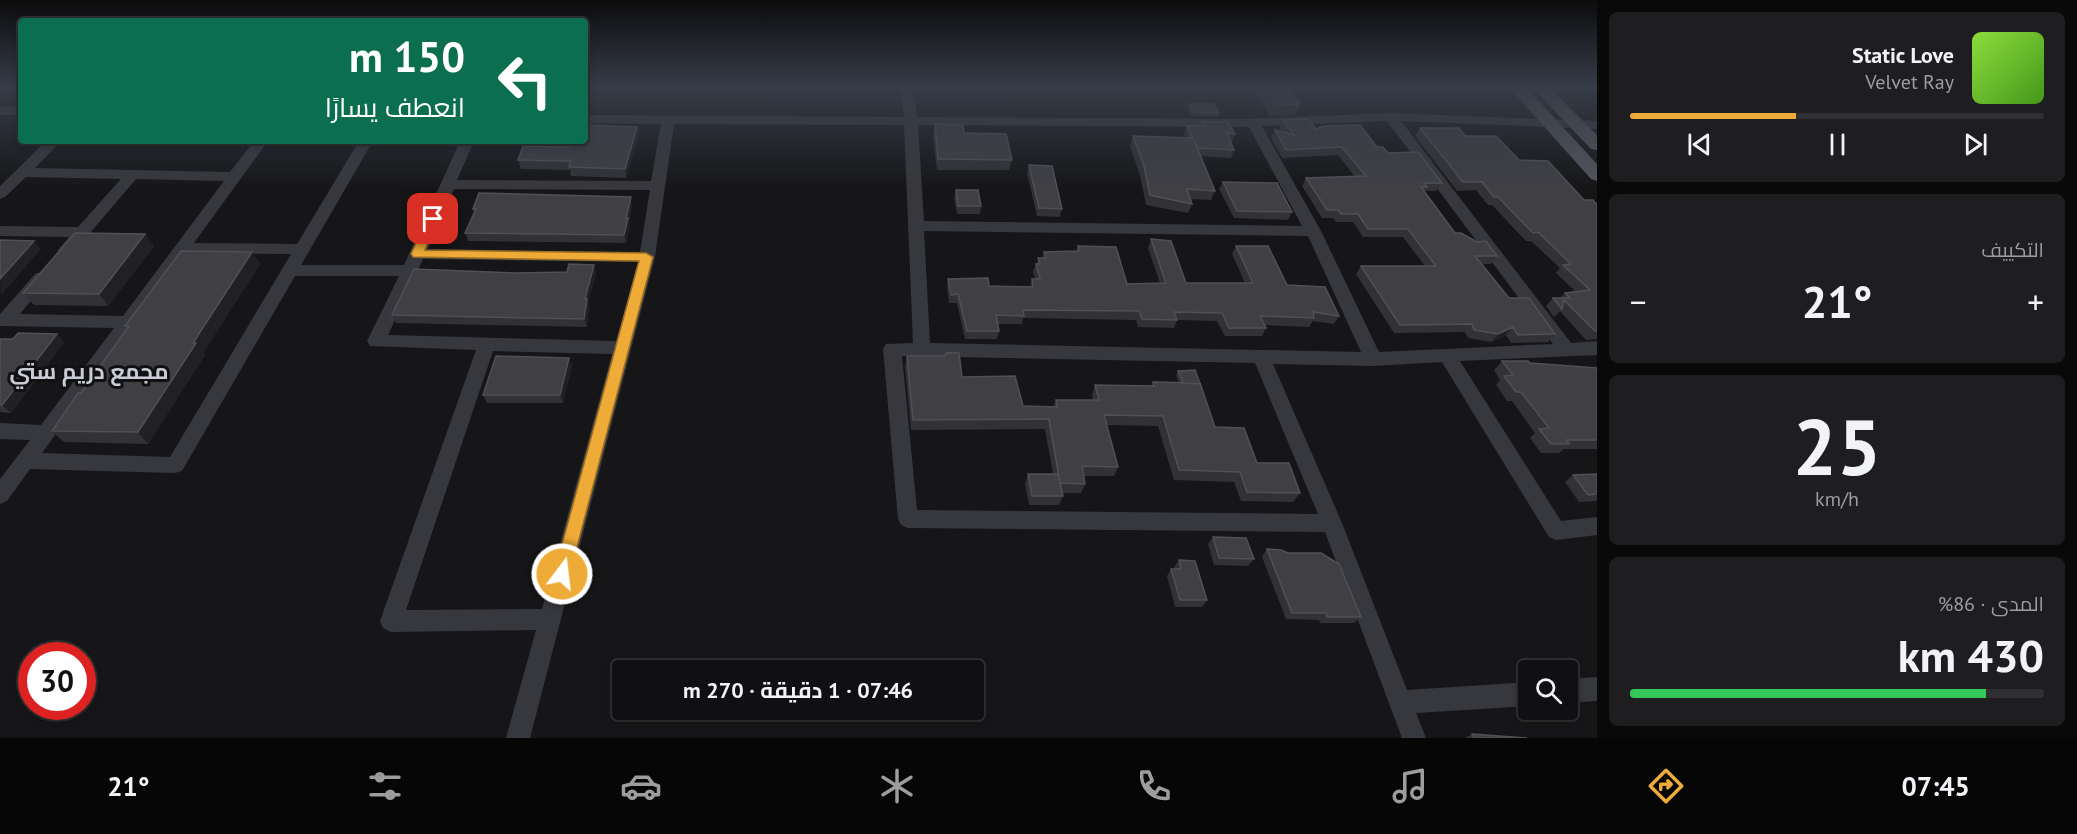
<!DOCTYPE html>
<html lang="ar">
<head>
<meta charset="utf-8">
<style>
	:root { --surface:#101012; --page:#1e1e20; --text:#f1f3f6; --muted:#9c9d9f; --line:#303032; --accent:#efab37 }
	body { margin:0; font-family:"PT Sans",Cairo,sans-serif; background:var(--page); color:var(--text); direction:rtl; height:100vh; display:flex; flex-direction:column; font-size:22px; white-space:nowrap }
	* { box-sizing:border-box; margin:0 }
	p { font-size:20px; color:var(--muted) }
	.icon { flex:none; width:33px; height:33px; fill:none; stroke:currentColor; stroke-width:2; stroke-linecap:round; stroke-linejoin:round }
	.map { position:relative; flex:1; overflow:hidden; direction:ltr }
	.drawer { display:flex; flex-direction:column; gap:12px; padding:12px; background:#09090a; width:480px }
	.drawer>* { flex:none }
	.banner { position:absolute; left:18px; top:18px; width:570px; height:126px; border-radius:6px; box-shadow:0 3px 9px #0003,0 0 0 2px var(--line); direction:rtl; background:#0b6e4f; color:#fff; overflow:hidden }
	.controls { position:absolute; left:1518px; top:660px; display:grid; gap:12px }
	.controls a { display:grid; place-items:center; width:60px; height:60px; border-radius:6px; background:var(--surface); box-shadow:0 3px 9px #0003,0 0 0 2px var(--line); font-size:30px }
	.speed { position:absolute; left:18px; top:642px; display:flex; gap:12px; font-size:30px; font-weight:700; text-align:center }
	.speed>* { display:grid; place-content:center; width:78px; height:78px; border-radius:50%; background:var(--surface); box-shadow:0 3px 9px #0003,0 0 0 2px var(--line); line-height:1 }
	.speed .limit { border:9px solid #d22; background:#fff; color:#111 }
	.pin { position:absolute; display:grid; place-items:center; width:51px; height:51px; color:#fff; margin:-26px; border-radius:12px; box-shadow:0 3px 9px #0006 }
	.me { position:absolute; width:66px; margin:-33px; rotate:15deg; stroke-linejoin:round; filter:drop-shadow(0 0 4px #0008) }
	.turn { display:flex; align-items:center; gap:21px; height:126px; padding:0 24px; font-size:27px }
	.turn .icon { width:78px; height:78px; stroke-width:2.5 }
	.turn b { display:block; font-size:42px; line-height:51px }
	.big { font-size:45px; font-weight:700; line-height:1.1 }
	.drawer .card { flex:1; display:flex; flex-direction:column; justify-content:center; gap:9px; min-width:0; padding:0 21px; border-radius:9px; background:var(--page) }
	.drawer .dial { align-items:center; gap:0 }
	.dial b { font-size:78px; line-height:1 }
	.song { display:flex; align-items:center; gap:18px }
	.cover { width:72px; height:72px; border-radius:9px; background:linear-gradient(135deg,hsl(90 70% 55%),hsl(100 70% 35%)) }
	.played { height:6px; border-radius:3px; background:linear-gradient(90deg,var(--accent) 40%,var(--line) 40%) }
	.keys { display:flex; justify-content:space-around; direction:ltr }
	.heat { display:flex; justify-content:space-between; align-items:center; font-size:33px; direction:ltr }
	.charge { height:9px; border-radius:4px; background:linear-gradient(90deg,#34c759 86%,var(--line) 0) }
	.trip { position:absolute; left:612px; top:660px; width:372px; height:60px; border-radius:6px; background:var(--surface); box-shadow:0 3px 9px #0003,0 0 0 2px var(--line); font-weight:700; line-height:60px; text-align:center; direction:rtl }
	.dock { display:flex; height:96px; justify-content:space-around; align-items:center; background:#060607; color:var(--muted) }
	.dock .icon { width:42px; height:42px }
	.dock .selected { color:var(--accent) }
	.dock b { font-size:27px; color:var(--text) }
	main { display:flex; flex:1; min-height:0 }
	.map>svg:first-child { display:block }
</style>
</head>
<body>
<main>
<section class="drawer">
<div class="card">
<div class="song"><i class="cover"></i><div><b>Static Love</b><p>Velvet Ray</p></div></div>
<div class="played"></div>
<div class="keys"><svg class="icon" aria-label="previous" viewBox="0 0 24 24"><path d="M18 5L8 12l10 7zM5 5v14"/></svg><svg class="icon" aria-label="pause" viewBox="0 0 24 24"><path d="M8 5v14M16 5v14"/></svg><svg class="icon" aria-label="next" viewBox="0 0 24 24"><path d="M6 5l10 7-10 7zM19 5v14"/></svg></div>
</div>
<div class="card"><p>التكييف</p>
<div class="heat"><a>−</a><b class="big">21°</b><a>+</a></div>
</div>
<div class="card dial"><b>25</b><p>km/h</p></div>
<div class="card"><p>المدى · 86%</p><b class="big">430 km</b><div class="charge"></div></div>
</section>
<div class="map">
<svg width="1597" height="738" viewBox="0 0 1597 738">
	<rect width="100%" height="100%" fill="#161618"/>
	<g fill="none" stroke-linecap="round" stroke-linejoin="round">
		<g fill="#37383d" fill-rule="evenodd">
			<path d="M899,86h14l4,31 327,2 147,-6 206,8v8l-196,-8 170,222 26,-2v14l-137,6 101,160 36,-4v18l-41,5 -7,-3 -107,-175 -69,4 -100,-2 69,159 65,167 121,-8v24l-112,7 10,25h-24l-77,-206 -417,-4 -7,-3 -3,-6 -15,-170 3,-5 27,-1 -9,-218 -230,-1 -19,133 -125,481h-24l30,-108 -145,2 -8,-4 -3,-7 96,-271 -106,-4 -3,-5 32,-65h-104l-113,195 -7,2 -145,-4 -23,32 -7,3v-25l30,-39 -30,-1v-16l41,2 73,-97 -114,-2v-12l36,-41h12l2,4 -30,37 103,2 101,-135 -88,-2 -64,75h-12l-2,-4 11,-13 -69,-1v-10l78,1 43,-48 -95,-2 -21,20 -5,2v-13l46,-45h15l-26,27 195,4 24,-31h14l-74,102 103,1 62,-103h14l-72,124h103l56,-124h14l-17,39 194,1 10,-57 -76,-1v-8l319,2zM1387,121l166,223 -174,8 -58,-121 -59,-105zM918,125l331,2 53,99 -378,-5zM454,189l196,1 -10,62 -212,-3zM924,231l384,5 53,116 -431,-9zM187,253l104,1 -121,203 -128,-4zM423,259l215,3 -22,79 -228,-6zM493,351l119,3 -70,255 -136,1zM902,356l353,7 63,151 -401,-4z"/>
			<rect x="0" y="107" width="21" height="8"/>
			<path d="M1597,677v24l-29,2v-24z"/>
		</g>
		<g fill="#53555c" fill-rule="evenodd">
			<path d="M1508,86h17l72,78v17l-6,-2z"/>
			<path d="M1531,86h17l49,49v15l-6,-1z"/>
		</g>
	</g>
	<g fill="#323236">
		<path d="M1207,86h79l14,18 -5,11 -25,1 -18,-25 -43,-1z"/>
		<path d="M1357,86h51l-4,6 -44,-2z"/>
		<path d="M1189,104l30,9 -2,4 -25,-1 -5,-8z"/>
		<path d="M1283,120l94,27 65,36 -6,8h-11l-1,1 31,41 42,23 -6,8h-9l27,34 46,36 -7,8 -37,1 -5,-8 -15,7 -23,-4 -3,-6 -71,1 -38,-59 5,-8h64l-22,-29h-40l-10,-15h-17l-3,-4h-11l-20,-32 4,-8 49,-1 -17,-22 -56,3 -11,-20 4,-8 7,2 -3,-4z"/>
		<path d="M1201,122l34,12 -3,7h-2l4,9 -3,8 -31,-2 15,35 -4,9 -20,-1 1,5 -4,9 -42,-8 -6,-30 -10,-29 3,-10 53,2 -2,-5 3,-7h13z"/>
		<path d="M935,124l29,9 48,27 -3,10h-72l-4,-35z"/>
		<path d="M637,127l2,9 -13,42 -55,-2 -1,-6 -49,-1 -3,-9 51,-13z"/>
		<path d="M1420,128l45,8 54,24 65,40 13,5v134l-11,1 -26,-29 -6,6 -8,-11 7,-8h7l5,-5 10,-2 -19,-18 4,-5 -29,-27h-5l-34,-36h-4l-12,-15 -19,1 -42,-55z"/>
		<path d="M1029,165l33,44 -2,8 -23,-1 -10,-43z"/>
		<path d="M1223,182l69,30 -4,8 -54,-2 -15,-29z"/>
		<path d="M956,190l25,16 -1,8h-23l-3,-16z"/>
		<path d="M632,206l-3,15 1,5 -4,17 -158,-2 -3,-8 9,-21 -1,-3z"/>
		<path d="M145,234l9,12 -46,60 -74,-1 -11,-12z"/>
		<path d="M1151,239l35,44h59l-13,-29 4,-8 51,39 52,31 -5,8 -21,-3 -4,6 -44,-2 1,3 -4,8h-37l-8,-15 -40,-1 -3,8 -36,-1 -2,-7 -113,-2 -1,6h-24l1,7 -2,8h-32l-8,-36h-8l-2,-16 1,-8 41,7 41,1 2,-8h3l-2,-7 3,-8h1l1,-6h4l2,-6 32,-1 2,-5 49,38 33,-1 -12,-35z"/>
		<path d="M252,252l8,12 -57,89 2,2 -57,89 -84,-2 -12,-11 29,-38 46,-65 -2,-2z"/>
		<path d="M594,265l2,8 -8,29 1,5 -2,20 -191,-4 -4,-8 124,-42 51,-1z"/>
		<path d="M0,339l64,3 -53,71 -11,-1z"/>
		<path d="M907,356l55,21 61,29 30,1 3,-7h37l-1,-5 3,-10 57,1 1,-4 26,1 -3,-8 2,-4 22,13 15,43 42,36 43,30 -7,9 -52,-1 -7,-19 -60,-2 -16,-54 -52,-1 12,42 -4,9h-30l1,8 -4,9h-19l1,3 -4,9h-30l-4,-21 3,-10h25l-8,-45 -134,1 -6,-64z"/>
		<path d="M569,358l3,8 -9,37h-76l-4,-8z"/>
		<path d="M1502,361l95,7v83l-1,-2h-32l-5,4h-18l-11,-15 5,-5 -23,-32h-5l-11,-16 4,-5 -6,-10z"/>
		<path d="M1597,474v27l-18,1 -14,-20 8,-7z"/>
		<path d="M1213,537l41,22 -6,7 -34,-1 -6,-21z"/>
		<path d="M1267,549l94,68 -7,6h-34l-1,-3 -33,-1 -24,-62z"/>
		<path d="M1179,560l28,40 -5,7h-27l-8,-31 4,-7h4l-1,-2z"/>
		<path d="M1472,734l55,4h-62z"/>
	</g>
	<g fill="#212124">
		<path d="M637,127l2,9 -13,42 -1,-9z"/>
		<path d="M631,197l1,9 -3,15 1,5 -4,17 -2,-8 2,-17z"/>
		<path d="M145,234l9,12 -46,60 -9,-12z"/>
		<path d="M34,241l7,8 -40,46 -1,-16z"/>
		<path d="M252,252l8,12 -57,89 2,2 -57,89 -10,-12 55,-89z"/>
		<path d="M594,265l2,8 -8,29 1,5 -2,20 -3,-8 1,-20z"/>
		<path d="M1513,327l-7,8 -15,7 7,-8z"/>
		<path d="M57,334l7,8 -53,71 -9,-8z"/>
		<path d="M569,358l3,8 -9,37 -3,-8z"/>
	</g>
	<g fill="#3f3f44" stroke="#4f5156" stroke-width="1.5">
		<path d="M1261,86h25l14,18 -24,1z"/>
		<path d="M1189,104h25l5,9 -26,-1z"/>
		<path d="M1308,119l8,10 7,-3 37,-1 17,22h6l5,6 30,-1 24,31h-18l3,4h-6l34,46h6l16,9 9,-1 11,15h-22l34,42h20l26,36 -37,1 -5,-8 -15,7 -24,-4 -2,-6 -72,1 -39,-59h75l-28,-37h-40l-10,-15h-17l-3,-4h-11l-21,-32 60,-2 -24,-29 -56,3 -11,-20 19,5 -11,-15z"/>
		<path d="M1201,122h27l7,12 -8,-1 7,17 -37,-2 -10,-22h17z"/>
		<path d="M935,124l28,1 1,8 42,1 6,26 -74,-1z"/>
		<path d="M585,125l52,2 -12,42 -56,-2 2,-6 -53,-1 5,-14 46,1 8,-4 1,-2h7z"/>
		<path d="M1420,128h39l6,8h31l23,24 29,1 36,39h9l4,5v126h-2l-31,-31 -2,9 -9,-11h17l-5,-5 25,-3 -27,-25 8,-1 -33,-32 -5,1 -35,-36h-4l-12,-15h-19z"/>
		<path d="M1133,136l60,2 22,53 -28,-2 5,15 -42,-9 -6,-29z"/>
		<path d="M1029,165l23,1 10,43 -23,-1z"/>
		<path d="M1223,182l54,1 15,29 -55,-1z"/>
		<path d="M956,190h22l3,16h-23z"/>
		<path d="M479,193l152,4 -5,21h2l-4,17 -159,-2 11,-24h-3z"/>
		<path d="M75,233l70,1 -46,60 -76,-1z"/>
		<path d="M1151,239l20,2 15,42h67l-17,-37h32l19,39 38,2 14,29 -26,-4 1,6 -54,-2 6,12h-37l-7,-15 -48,-1 3,8 -35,-1 -3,-8 -116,-1 1,6 -28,-1 3,16h-32l-9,-37 -7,1 -3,-16 40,-1 1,8 44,1 -1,-8h8l-4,-15h4l-2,-6h8l-2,-6 35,-1 -1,-5 38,1 11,37 39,-1z"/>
		<path d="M0,240l34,1 -34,38z"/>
		<path d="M181,251l71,1 -59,91h3l-58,89 -86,-1 26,-38h3l48,-67h-4z"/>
		<path d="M569,264l25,1 -9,34h2l-3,20 -192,-4 22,-46 102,4 51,-1z"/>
		<path d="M18,333l39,1 -55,71h-2v-66h13z"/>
		<path d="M946,353h13l3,24 53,-1 8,30 34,1 -1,-7h43l-4,-15 59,1 -1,-4 47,1 15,44 29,1 13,35h32l11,30 -53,-1 -7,-20 -61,-2 -16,-54 -59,-1 14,52 -36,-1 3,18 -25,-1 3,13h-31l-4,-22h30l2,9 -11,-64 -136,1 -6,-64h38z"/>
		<path d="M496,356l73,2 -9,37h-77z"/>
		<path d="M1502,361h26l2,2 67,5v72h-30l2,4h-18l-12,-15 10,-1 -28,-36h-5l-12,-16 9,-1z"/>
		<path d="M1195,370l5,14 -17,-1 -5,-12z"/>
		<path d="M1597,474v20l-9,1 -15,-20z"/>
		<path d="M1213,537l33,1 8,21 -35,-1z"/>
		<path d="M1267,549l14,1 7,3h33l18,11 22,53h-34l-1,-4h-34z"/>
		<path d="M1179,560l16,1 12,39h-27l-9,-31h10z"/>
		<path d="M1472,734l55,4h-53z"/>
	</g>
	<linearGradient id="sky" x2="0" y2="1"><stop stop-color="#0c0c0d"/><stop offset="0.46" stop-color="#363c48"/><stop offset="1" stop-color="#363c48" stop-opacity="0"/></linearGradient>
	<rect width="1597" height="189" fill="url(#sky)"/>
	<path fill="#efab37" stroke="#9b6f24" stroke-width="1.5" d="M433,215l5,4 -13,31 221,3 7,4 -83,317 -2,6 -6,2 -6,-2 -2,-6 85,-313 -226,-4 -2,-3 16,-35z"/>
	<g text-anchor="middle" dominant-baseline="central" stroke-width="6" stroke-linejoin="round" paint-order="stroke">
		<g font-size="22" font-weight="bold" fill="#c9ccd4" stroke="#111113">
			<text x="89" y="371">مجمع دريم ستي</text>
		</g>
	</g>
</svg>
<div class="controls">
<a><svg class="icon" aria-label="search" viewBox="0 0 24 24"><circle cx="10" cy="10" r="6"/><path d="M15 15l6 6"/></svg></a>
</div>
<div class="speed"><div class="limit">30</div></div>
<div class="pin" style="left:433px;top:219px;background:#d93025"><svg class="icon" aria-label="arrive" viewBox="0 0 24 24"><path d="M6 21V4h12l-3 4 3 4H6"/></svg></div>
<svg class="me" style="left:562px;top:574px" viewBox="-20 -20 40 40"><circle r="17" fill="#efab37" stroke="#fff" stroke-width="3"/><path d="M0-11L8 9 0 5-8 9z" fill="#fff"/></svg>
<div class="trip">07:46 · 1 دقيقة · 270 m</div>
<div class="banner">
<div class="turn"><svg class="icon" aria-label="left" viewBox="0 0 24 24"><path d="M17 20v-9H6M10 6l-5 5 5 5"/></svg><div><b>150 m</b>انعطف يسارًا</div></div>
</div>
</div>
</main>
<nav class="dock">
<b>07:45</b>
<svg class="icon selected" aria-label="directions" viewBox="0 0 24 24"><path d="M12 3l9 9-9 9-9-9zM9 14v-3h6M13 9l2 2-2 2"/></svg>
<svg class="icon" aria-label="music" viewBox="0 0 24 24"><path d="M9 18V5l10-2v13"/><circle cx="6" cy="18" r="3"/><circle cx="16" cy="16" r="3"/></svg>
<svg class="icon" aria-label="phone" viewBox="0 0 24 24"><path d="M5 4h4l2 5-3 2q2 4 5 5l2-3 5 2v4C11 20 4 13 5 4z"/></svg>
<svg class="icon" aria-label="climate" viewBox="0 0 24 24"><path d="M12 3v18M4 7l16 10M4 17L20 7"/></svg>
<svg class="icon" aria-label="car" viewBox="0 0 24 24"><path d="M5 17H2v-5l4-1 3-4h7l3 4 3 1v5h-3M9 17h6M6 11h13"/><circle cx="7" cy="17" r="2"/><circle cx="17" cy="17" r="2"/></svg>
<svg class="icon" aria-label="filters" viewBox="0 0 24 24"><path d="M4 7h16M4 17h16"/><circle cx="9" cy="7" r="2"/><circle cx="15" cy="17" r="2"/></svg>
<b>21°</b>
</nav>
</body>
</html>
